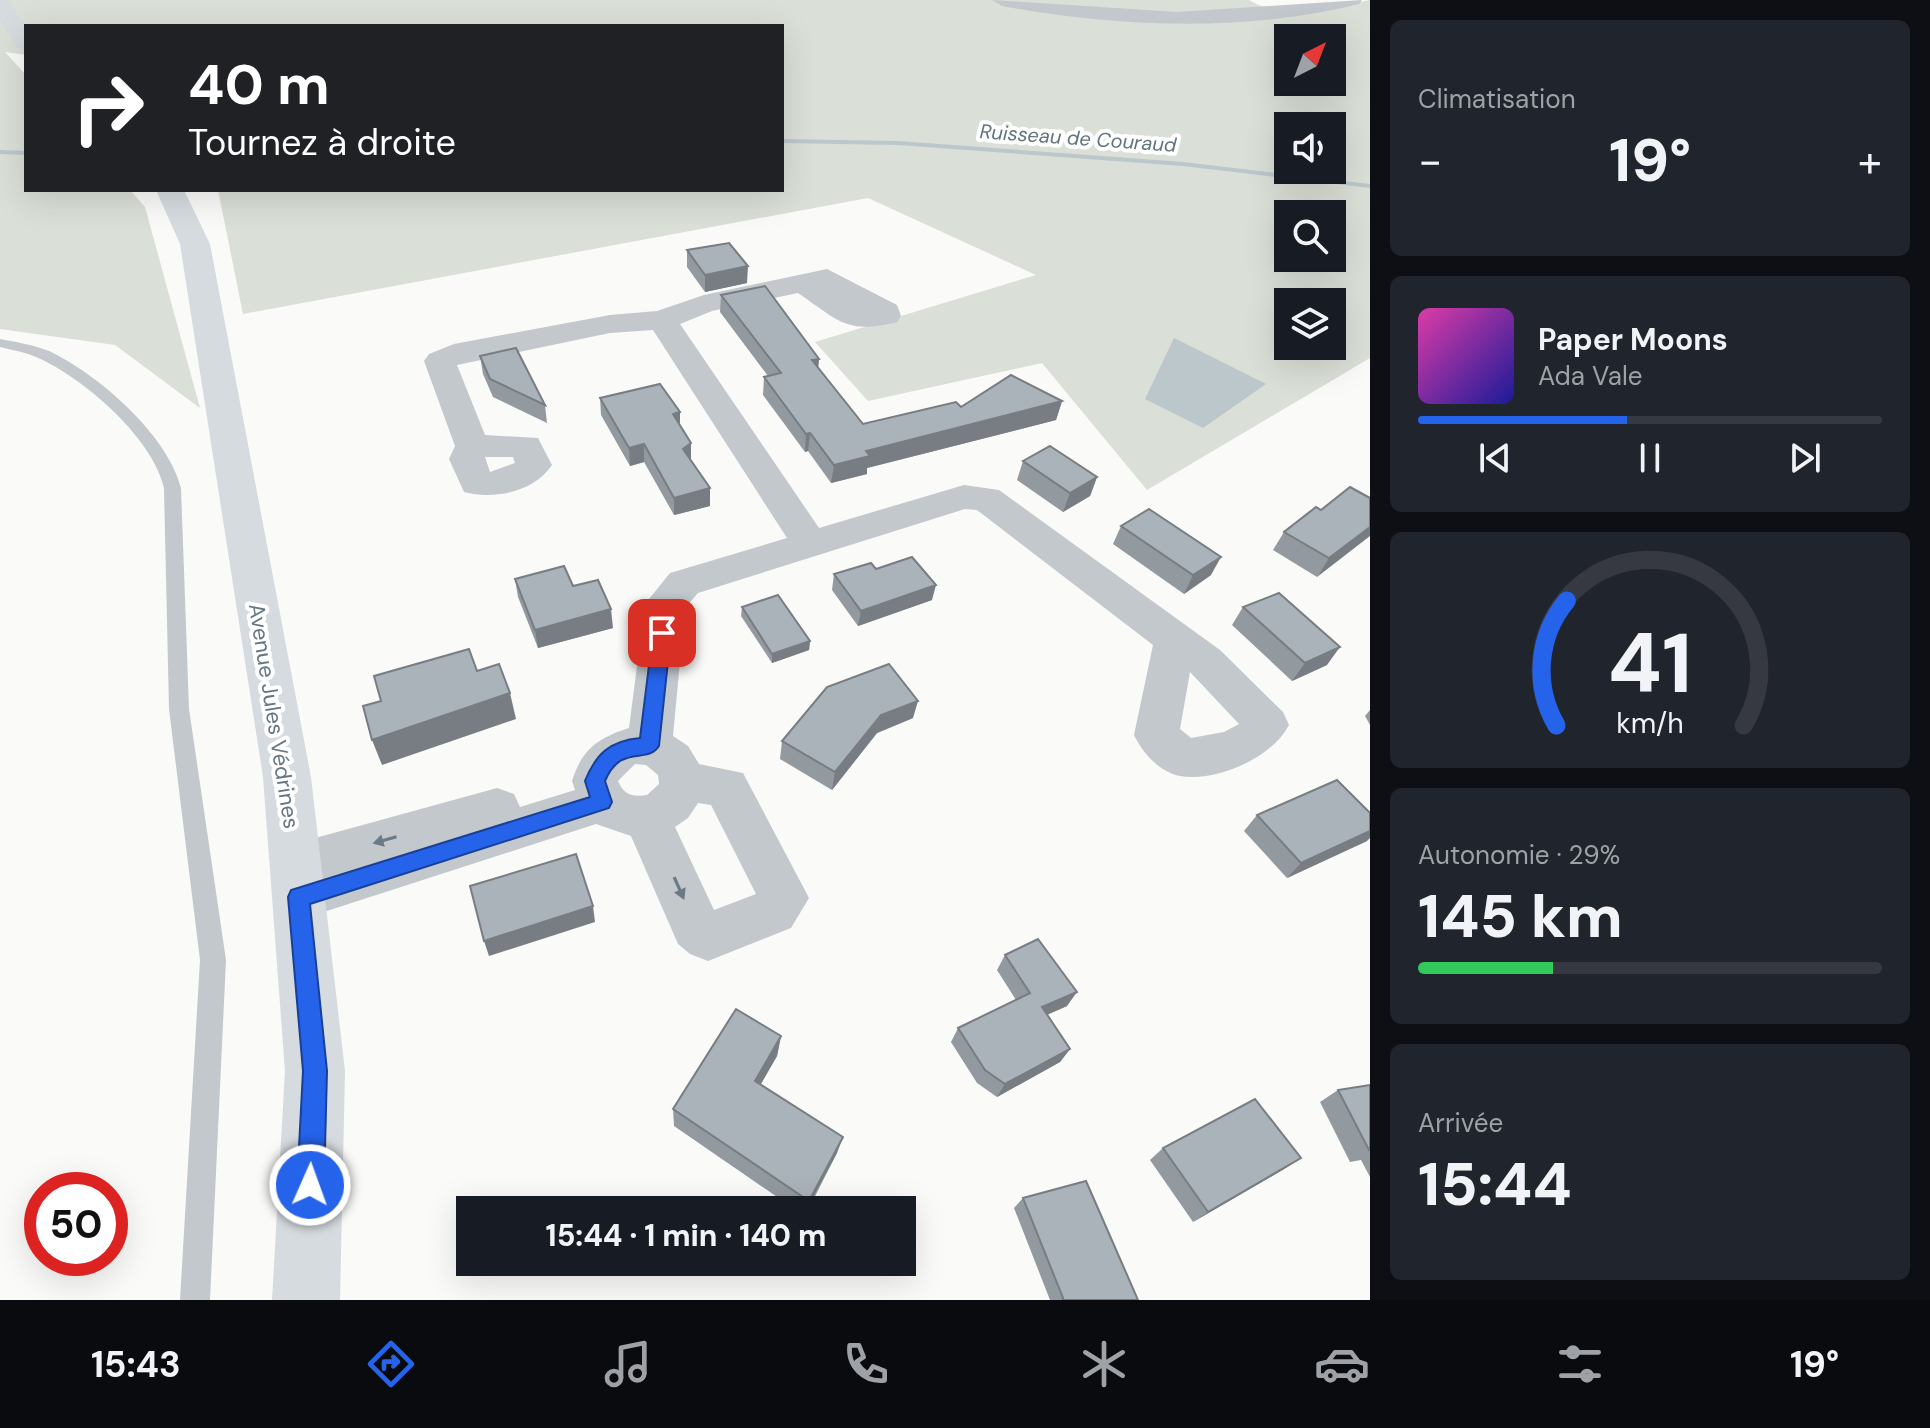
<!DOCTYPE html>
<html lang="fr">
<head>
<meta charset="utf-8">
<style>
	:root { --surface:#171b24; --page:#20242c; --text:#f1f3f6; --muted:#9ea1a6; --line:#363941; --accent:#2563eb }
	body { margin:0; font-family:"DM Sans",sans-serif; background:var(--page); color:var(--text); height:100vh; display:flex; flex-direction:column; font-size:30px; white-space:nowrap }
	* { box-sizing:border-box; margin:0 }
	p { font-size:26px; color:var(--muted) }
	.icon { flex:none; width:44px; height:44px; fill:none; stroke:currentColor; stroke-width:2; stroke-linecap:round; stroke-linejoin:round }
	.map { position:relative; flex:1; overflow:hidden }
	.details { display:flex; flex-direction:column; gap:20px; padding:20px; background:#0d0f14; width:560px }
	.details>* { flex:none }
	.hud { position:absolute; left:24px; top:24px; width:760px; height:168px; border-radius:0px; box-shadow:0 8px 32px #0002; background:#202124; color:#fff; overflow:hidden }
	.needle { width:52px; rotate:42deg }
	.controls { position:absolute; left:1274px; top:24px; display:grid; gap:16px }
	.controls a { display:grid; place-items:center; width:72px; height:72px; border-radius:0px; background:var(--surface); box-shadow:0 8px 32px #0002; font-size:40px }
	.speed { position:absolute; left:24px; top:1172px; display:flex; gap:16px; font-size:40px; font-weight:700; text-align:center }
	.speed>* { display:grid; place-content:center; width:104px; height:104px; border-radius:50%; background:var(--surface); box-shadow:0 8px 32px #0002; line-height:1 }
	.speed .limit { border:12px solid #d22; background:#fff; color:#111 }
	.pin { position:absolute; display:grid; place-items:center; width:68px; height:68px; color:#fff; margin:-34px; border-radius:16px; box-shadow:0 4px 12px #0006 }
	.me { position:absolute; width:88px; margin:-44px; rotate:2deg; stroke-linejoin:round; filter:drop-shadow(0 0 6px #0008) }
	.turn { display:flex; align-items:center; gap:28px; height:168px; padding:0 32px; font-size:36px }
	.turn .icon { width:104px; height:104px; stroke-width:2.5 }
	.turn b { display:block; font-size:56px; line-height:68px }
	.big { font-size:60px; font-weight:800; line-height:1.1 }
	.details .tile { flex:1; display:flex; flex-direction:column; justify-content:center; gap:12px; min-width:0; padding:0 28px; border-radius:12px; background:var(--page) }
	.details .dial { align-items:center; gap:0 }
	.dial svg { height:208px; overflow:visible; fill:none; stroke:var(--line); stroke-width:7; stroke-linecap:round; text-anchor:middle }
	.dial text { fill:var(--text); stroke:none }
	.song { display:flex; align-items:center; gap:24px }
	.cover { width:96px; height:96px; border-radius:12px; background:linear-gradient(135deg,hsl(320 70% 55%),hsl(240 70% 35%)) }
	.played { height:8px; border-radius:4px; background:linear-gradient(90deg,var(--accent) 45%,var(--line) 45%) }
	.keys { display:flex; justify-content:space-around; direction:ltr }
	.heat { display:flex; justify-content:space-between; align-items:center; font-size:44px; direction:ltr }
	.charge { height:12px; border-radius:6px; background:linear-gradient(90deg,#34c759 29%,var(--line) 0) }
	.trip { position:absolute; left:456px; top:1196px; width:460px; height:80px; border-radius:0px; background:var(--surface); box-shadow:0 8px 32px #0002; font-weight:800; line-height:80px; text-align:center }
	.tabs { display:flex; height:128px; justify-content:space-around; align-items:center; background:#090b0e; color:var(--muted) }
	.tabs .icon { width:56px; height:56px }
	.tabs .active { color:var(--accent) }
	.tabs b { font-size:36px; color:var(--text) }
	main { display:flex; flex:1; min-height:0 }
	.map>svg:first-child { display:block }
</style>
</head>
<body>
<main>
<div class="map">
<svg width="1370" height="1300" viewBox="0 0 1370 1300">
	<rect width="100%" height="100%" fill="#fafaf8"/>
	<path fill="#dadfd7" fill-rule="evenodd" d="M0,0h1249l35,18 86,-18v358l-223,132 -105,-127 -174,38 -53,-59 221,-67 -168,-77 -625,116 -25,-124h564v-164h-756v29l-21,-3 21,23v115h104l15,17 55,201 -85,-63 -115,-16zM1288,38h44v44h-44zM1288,126h44v44h-44zM1288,214h44v44h-44zM1288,302h44v44h-44z"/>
	<path fill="#bbc7cb" d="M1174,338l92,46 -63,44 -58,-29z"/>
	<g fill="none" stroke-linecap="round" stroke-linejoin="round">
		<g fill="#bbc7cb" fill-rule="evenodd">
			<path d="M782,139l116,2 285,21 187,22v4l-187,-22 -285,-21 -116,-2z"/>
			<path d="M0,150l26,1v4l-26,-1z"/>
		</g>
		<path fill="#c3c8cc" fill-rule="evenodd" d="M0,339c16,3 34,6 49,12 49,23 119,84 132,137l8,221 37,251 -16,340h-30l20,-340 -31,-251 -5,-221c-11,-50 -81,-111 -128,-131 -11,-5 -24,-7 -36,-10z"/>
		<g fill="#c3c8cc" fill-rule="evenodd">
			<path d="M992,0l185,12 185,-12 -3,4c-116,29 -240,23 -357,2z"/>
			<path d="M827,269l70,36 4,11 -4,6c-51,13 -59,-2 -99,-29l-86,18 -32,13 139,204 145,-43 35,5 221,160 63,62 6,13c-17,33 -72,57 -109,51 -21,-4 -38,-24 -46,-41l19,-90 -176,-135 -12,-1 -267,84 -13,15 -12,128 15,10 11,18 44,9 66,125 -18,30 -83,33 -18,-7 -12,-10 -47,-108 -35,-12 -297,96 -18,-7 -7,-16 7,-16 -10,-17 8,-16 218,-60 17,6 6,13 55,-17 -3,-9c10,-32 26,-43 57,-53l16,-124 25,-31 117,-35 -134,-208 -43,3 -153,32 28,70 53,3 14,27c-18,27 -58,35 -88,27l-15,-33 6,-13 -31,-85 5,-7 25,-10 156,-29 47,-4 47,-16zM485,457h28l2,6 -25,9zM1190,672l49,52 -15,8 -33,6 -11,-9zM635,764l11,1 12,10 1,9 -12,11c-15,2 -23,0 -29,-14zM698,803l13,2 45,89 -42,16 -39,-83 13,-9z"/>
		</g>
		<g fill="#d6dbdf" fill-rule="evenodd">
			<path d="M0,0h8l18,27v24l-8,-2 -18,-29z"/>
			<path d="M156,190h28l26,54 101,533 34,294 -5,229h-68l13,-229 -22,-294 -83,-533z"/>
		</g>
	</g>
	<g fill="#929a9f">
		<path d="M687,250l60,33 -42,9 -18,-25z"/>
		<path d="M721,295l98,64 -1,9 45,56 98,-17 101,-6 -6,19 -189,48v6l-36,9 -23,-32 -3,1 -42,-57 1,-18 4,-1 -48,-64z"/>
		<path d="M480,356l65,49 2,18 -54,-26 -10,-23z"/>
		<path d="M600,398l80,14v13l11,36 19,27v18l-36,9 -30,-53 -14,4 -29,-51z"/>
		<path d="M1023,461l74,16 -7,19 -27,16 -46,-32z"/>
		<path d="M1370,498l-53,79 -44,-27 11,-18 37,-22z"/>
		<path d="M1121,526l90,49 -27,19 -71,-50z"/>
		<path d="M876,569l56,31 -74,26 -26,-36 2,-16z"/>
		<path d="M515,579l58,7 40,42 -75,20 -20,-51z"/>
		<path d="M742,607l68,34 -1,9 -37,13 -31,-47z"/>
		<path d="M1243,607l84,58 -35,16 -60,-56z"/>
		<path d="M1370,710v15l-5,-9z"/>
		<path d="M913,718l-36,15 -45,57 -52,-31 2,-18z"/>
		<path d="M1257,815l110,26 -80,37 -43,-47z"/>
		<path d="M1005,955l62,51 -20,9 23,34 -10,13 -63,35 -20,-14 -26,-41 7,-14 58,-28 -19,-30z"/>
		<path d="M781,1036l-4,20 -16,28 76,69 -29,57h-12l-122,-84 -1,-17z"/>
		<path d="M1370,1085v92l-9,-17 -11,2 -30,-60 18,-12z"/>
		<path d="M1163,1148l138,10 -17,11 -91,53 -43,-62z"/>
		<path d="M1023,1198l115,102h-88l-36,-92z"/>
	</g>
	<g fill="#777d82">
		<path d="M748,266l-1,17 -42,9v-17z"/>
		<path d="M819,359l-2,18 -5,-17z"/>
		<path d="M1062,401l-6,19 -189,48v6l-36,9 3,-18 32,-14z"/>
		<path d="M680,412v18l-7,-16z"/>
		<path d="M810,433l-2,18 -3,1 1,-18z"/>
		<path d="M691,443v18l-8,-12z"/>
		<path d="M644,444v18l-14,4 -1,-18z"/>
		<path d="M1097,477l-7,19 -27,16 7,-19z"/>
		<path d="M710,488v18l-36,9v-17z"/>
		<path d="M1370,527v9l-53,41 12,-19z"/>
		<path d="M1221,557l-10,18 -27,19 9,-19z"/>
		<path d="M936,585l-4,15 -74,26 3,-15z"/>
		<path d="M611,609l2,19 -75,20 -3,-18z"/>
		<path d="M810,641l-1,9 -37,13v-9z"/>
		<path d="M1340,647l-13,18 -35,16 13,-18z"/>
		<path d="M510,693l6,26 -134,46 -10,-25z"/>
		<path d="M918,701l-5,17 -36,15 -45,57 3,-18 46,-57z"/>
		<path d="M1370,831v7l-3,3 -80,37 14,-15z"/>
		<path d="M593,906l2,16 -106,34 -5,-15z"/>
		<path d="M1077,992l-10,14 -35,15 10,-14z"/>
		<path d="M781,1036l-4,20 -25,43 3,-18z"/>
		<path d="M1070,1049l-10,13 -63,35 8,-13z"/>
		<path d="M843,1137l-6,16 -31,57 3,-9z"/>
		<path d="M1301,1158l-17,11 -91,53 15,-10z"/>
	</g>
	<g fill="#aab3b9" stroke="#777d82" stroke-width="2">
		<path d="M729,243l19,23 -43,9 -18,-25z"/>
		<path d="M765,286l54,73 -7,1 51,64 93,-22 5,5 50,-32 51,26 -196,50 4,5 -36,9 -24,-32 -4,1 -42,-57 17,-4 -60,-78z"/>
		<path d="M516,348l29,57 -55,-26 -10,-23z"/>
		<path d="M660,384l20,28 -7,2 18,29 -8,6 27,39 -36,10 -30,-54 -15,4 -29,-50z"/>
		<path d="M1050,446l47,31 -27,16 -47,-32z"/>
		<path d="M1350,487l20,11v29l-41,31 -45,-26 32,-25 5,3z"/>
		<path d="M1149,509l72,48 -28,18 -72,-49z"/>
		<path d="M912,557l24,28 -75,26 -27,-37 37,-11 5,6z"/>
		<path d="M564,566l9,20 25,-6 13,29 -76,21 -20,-51z"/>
		<path d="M1279,593l61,54 -35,16 -62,-56z"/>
		<path d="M778,595l32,46 -38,13 -30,-47z"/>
		<path d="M469,649l8,22 22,-7 11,29 -138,47 -9,-34 18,-5 -7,-25z"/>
		<path d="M889,664l29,37 -37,14 -46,57 -53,-31 45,-54z"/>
		<path d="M1337,780l33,33v18l-69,32 -44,-48z"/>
		<path d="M576,854l17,52 -109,35 -14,-55z"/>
		<path d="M1038,939l39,53 -35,15 28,42 -65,35 -20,-14 -27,-42 72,-35 -25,-38z"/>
		<path d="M736,1009l45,27 -26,45 88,56 -34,64 -136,-92z"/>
		<path d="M1370,1085v65h-1l-31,-60z"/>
		<path d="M1255,1099l46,59 -93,54 -45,-64z"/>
		<path d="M1086,1181l52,119h-75v-2l-40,-100z"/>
	</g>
	<defs><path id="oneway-solid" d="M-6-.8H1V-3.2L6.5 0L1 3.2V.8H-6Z" transform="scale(2)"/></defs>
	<g fill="#6a7a87">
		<use href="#oneway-solid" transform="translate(385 840) rotate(164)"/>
		<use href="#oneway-solid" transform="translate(679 888) rotate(66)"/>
	</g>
	<path fill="#2563eb" stroke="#184099" stroke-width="2" d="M662,626l9,7 -12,113c-12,19 -38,-3 -54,35l7,21 -3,6 -299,96 17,167 -3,114 -4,9 -10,4 -9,-4 -4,-9 6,-114 -15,-174 3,-7 299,-93 -5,-16c11,-27 24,-40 55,-43l13,-105z"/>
	<g text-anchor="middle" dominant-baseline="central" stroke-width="8" stroke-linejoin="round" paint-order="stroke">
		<g font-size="20" font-style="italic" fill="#60757c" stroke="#fff">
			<text transform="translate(1078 138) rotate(4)">Ruisseau de Couraud</text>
		</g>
		<g font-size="22" fill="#657683" stroke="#fff">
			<text transform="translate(274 716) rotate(81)">Avenue Jules Védrines</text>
		</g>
	</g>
</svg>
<div class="controls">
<a><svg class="needle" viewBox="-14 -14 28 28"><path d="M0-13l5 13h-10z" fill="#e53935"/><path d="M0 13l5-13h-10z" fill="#9ea1a6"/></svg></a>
<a><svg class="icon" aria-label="sound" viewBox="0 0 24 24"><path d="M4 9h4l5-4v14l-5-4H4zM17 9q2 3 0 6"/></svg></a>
<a><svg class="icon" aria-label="search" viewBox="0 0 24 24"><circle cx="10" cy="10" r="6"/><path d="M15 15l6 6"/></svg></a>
<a><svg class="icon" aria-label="layers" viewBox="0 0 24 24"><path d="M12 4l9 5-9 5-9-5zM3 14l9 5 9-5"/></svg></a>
</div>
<div class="speed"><div class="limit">50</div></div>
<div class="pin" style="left:662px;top:633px;background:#d93025"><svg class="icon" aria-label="arrive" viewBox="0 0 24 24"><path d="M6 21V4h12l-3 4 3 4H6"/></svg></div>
<svg class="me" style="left:310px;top:1185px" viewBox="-20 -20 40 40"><circle r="17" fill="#2563eb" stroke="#fff" stroke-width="3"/><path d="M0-11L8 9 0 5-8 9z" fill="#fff"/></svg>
<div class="trip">15:44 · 1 min · 140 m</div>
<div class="hud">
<div class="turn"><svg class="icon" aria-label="right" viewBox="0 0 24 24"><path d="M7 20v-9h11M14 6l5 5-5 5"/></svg><div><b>40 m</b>Tournez à droite</div></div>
</div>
</div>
<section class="details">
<div class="tile"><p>Climatisation</p>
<div class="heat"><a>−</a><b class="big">19°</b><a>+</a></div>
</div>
<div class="tile">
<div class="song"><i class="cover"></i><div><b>Paper Moons</b><p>Ada Vale</p></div></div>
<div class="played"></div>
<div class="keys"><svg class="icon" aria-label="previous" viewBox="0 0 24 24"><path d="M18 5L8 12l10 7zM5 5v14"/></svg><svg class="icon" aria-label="pause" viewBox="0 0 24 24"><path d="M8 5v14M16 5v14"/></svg><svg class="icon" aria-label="next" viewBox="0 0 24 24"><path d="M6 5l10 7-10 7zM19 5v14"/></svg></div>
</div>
<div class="tile dial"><svg viewBox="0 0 100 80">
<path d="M14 69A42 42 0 1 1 86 69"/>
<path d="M14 69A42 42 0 0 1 18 21" stroke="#2563eb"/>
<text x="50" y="56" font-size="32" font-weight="700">41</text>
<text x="50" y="72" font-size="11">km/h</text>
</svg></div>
<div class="tile"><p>Autonomie · 29%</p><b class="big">145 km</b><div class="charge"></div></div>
<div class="tile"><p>Arrivée</p><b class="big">15:44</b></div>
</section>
</main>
<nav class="tabs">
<b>15:43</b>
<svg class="icon active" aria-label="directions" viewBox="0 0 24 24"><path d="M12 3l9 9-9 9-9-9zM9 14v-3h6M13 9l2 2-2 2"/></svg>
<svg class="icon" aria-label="music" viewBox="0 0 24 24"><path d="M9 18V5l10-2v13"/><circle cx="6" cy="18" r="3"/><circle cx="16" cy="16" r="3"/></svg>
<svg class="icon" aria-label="phone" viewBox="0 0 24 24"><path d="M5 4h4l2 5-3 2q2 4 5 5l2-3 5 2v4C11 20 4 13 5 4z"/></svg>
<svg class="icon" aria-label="climate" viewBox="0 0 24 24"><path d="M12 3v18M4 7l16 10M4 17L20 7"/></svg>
<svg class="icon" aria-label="car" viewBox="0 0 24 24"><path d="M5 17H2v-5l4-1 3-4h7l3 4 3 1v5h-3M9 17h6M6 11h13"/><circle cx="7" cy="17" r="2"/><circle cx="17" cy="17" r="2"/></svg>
<svg class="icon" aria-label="filters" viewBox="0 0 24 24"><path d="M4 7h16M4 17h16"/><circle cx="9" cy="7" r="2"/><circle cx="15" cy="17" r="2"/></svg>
<b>19°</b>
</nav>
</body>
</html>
